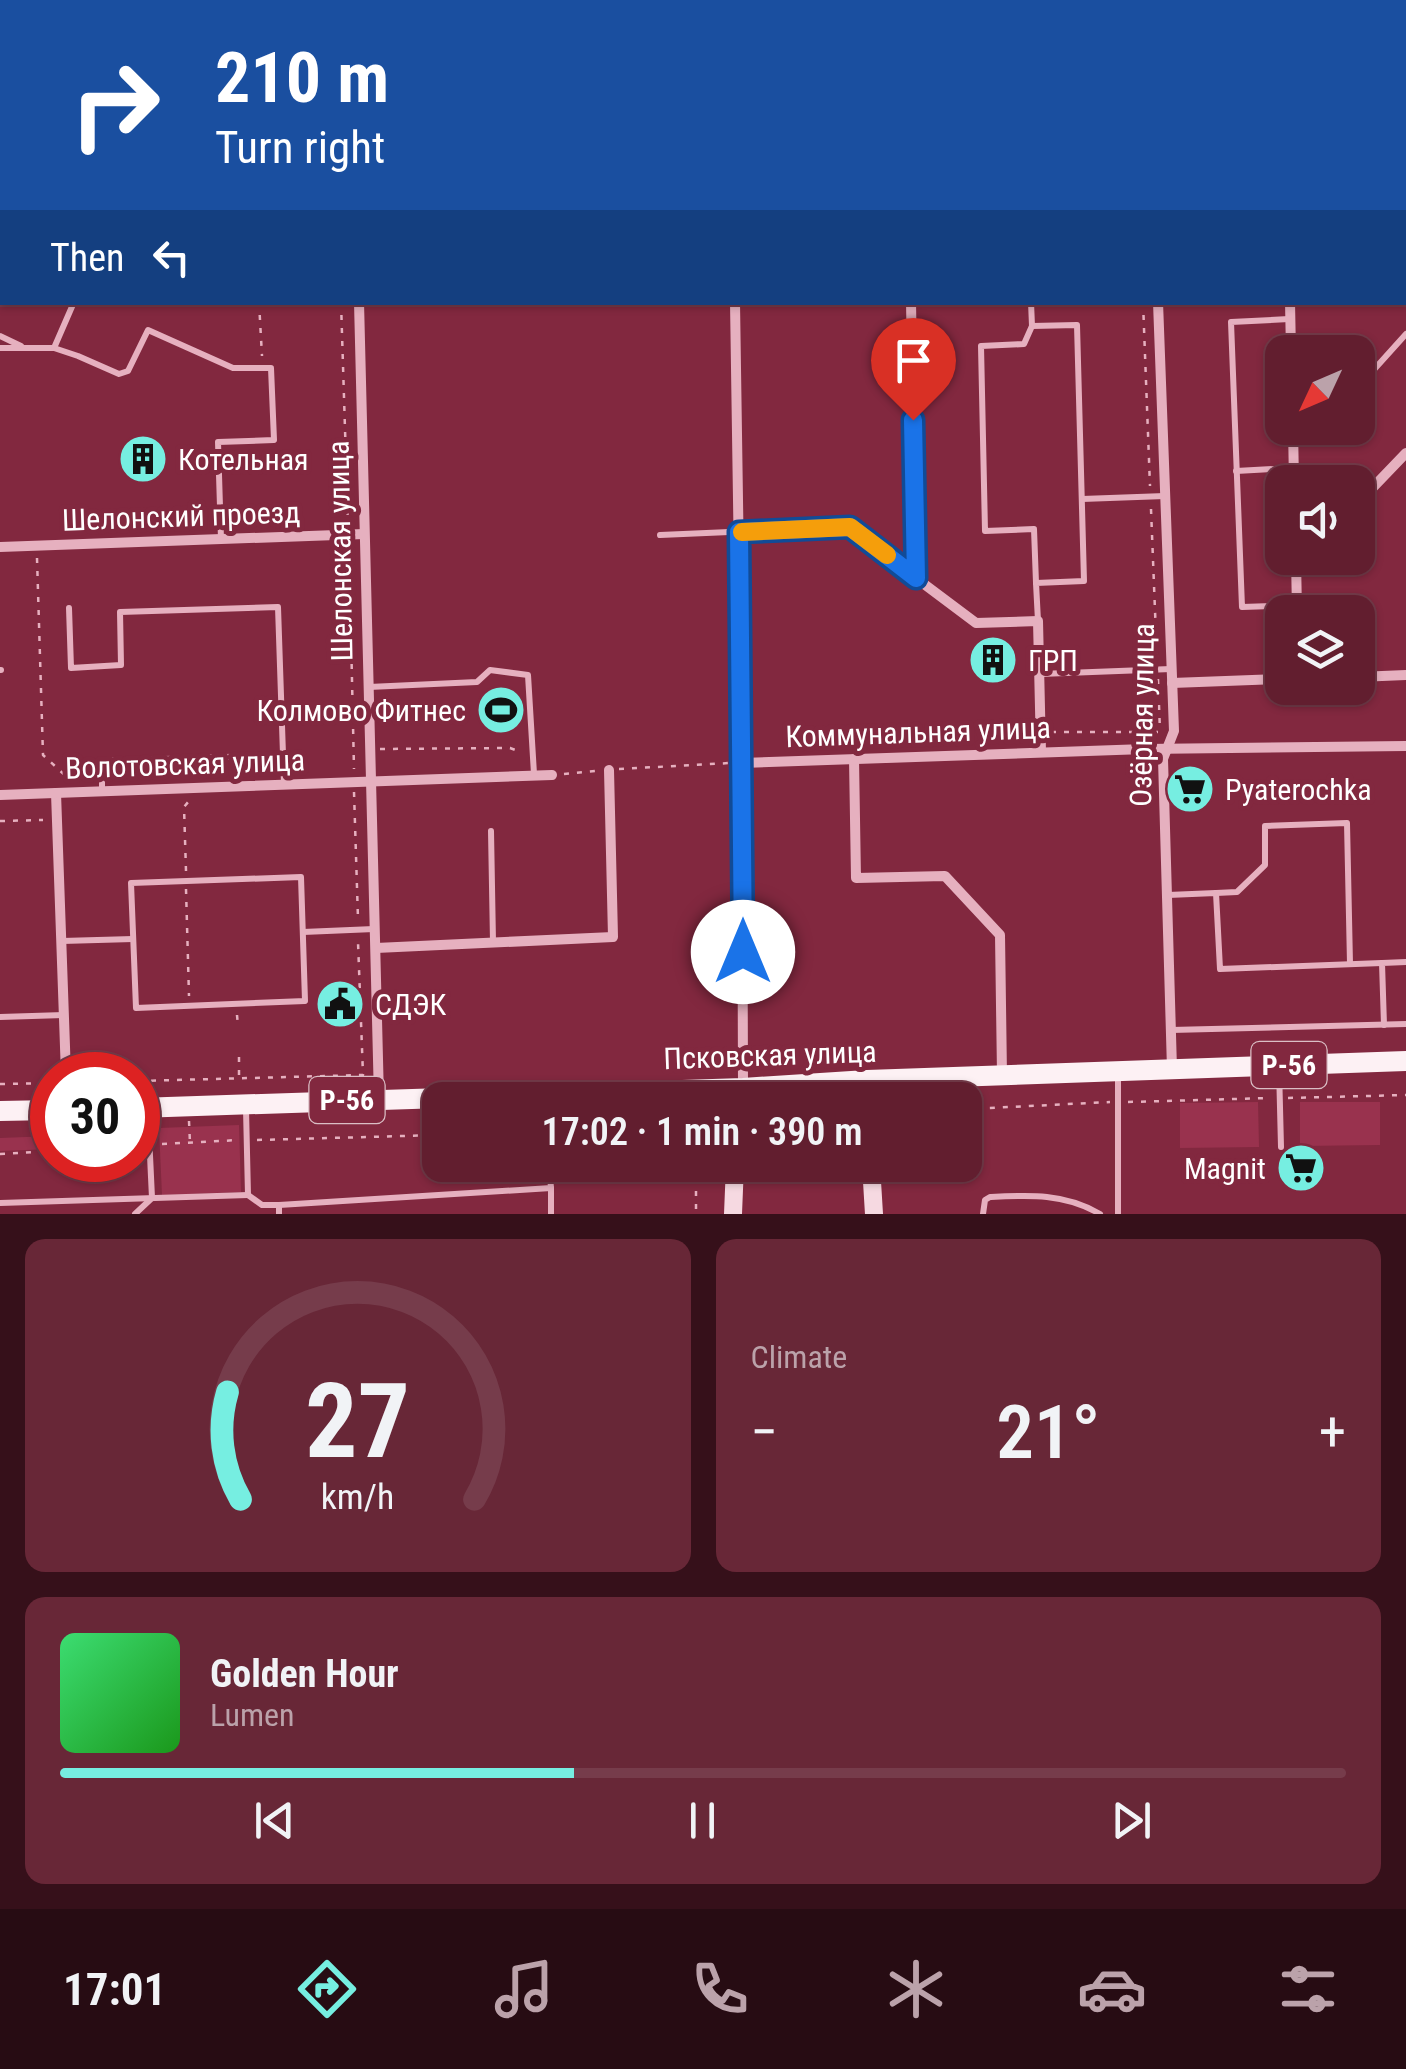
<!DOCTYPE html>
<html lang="en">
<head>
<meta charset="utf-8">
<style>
	:root { --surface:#621e2f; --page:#682737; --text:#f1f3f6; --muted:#bba2aa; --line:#763c4b; --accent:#76eee1 }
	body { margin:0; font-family:"Roboto Condensed",sans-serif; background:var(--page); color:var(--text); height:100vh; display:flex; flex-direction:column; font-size:38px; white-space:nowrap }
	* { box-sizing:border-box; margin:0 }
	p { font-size:32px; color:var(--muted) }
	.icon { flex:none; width:55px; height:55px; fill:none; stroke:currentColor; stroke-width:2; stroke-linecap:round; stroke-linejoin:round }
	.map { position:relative; height:1214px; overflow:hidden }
	.side { display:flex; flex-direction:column; gap:25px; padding:25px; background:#36101a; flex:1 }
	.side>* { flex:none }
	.hud { position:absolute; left:0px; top:0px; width:1408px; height:305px; box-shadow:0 2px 8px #0004,0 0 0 2px var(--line); background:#1a4fa0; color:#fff; overflow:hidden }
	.needle { width:65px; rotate:226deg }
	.controls { position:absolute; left:1265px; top:335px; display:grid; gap:20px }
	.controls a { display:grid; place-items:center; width:110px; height:110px; border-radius:20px; background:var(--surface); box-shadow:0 2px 8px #0004,0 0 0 2px var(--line); font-size:50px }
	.speed { position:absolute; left:30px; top:1052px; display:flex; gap:20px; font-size:50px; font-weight:700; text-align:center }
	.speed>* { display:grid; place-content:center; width:130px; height:130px; border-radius:50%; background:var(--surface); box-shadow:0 2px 8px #0004,0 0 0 2px var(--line); line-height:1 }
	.speed .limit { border:15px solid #d22; background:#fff; color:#111 }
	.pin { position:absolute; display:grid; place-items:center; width:85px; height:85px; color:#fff; margin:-102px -42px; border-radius:50% 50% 50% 0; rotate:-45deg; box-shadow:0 0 10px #0007 }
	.pin .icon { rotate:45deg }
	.me { position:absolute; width:110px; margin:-55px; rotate:0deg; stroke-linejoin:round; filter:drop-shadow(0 0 8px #0008) }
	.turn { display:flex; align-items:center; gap:35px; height:210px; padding:0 50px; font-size:45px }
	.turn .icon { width:130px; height:130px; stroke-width:2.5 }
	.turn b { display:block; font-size:70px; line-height:85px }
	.then { display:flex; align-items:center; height:95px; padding:0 50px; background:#0003; gap:20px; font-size:38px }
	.big { font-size:75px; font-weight:600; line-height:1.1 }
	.side .widget { flex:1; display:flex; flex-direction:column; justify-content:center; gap:15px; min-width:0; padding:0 35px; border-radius:20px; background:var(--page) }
	.side .dial { align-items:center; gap:0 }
	.dial svg { height:260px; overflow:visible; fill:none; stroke:var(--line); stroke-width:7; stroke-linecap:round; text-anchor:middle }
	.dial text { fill:var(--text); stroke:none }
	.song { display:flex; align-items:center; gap:30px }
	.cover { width:120px; height:120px; border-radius:15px; background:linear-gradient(135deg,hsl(140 70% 55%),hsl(120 70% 35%)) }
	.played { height:10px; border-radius:5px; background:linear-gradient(90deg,var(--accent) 40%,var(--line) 40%) }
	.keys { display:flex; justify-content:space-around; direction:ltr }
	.heat { display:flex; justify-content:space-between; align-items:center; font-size:55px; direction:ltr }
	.side .tiles { flex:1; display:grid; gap:25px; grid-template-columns:1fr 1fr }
	.widget:last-child { grid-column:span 2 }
	.trip { position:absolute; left:422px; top:1082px; width:560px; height:100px; border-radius:20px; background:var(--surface); box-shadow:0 2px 8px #0004,0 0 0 2px var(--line); font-weight:600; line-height:100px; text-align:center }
	.menu { display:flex; height:160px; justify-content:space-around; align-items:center; background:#270c13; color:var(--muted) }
	.menu .icon { width:70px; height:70px }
	.menu .current { color:var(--accent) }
	.menu b { font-size:45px; color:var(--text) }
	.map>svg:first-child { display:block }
</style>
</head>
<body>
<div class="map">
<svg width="1406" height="1214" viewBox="0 0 1406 1214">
	<rect width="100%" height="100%" fill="#82283f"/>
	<g fill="#99324e">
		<path d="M1258,1102l1,45 -79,1v-45z"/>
		<path d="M1300,1102h80v43l-80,1z"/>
		<path d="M239,1125l2,67 -79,3 -3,-67z"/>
		<path d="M52,1136v13l-52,2v-13z"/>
	</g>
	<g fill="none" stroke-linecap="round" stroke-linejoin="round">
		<g stroke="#e6b0bf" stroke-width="2.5" stroke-dasharray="5 8" stroke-linecap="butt">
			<path d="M1069,0l3,2"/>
			<path d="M1125,0v2"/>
			<path d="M1171,0v2"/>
			<path d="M809,2l2,-2"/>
			<path d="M259,302l3,54"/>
			<path d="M341,302l7,222"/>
			<path d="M1143,302l7,184"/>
			<path d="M1151,509l6,152"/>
			<path d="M349,547l5,222"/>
			<path d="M37,558l6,197 26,24"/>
			<path d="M1158,679l2,52"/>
			<path d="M1051,732h107"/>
			<path d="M380,749l130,-1 11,4"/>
			<path d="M619,769l111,-6"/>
			<path d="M564,774l32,-3"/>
			<path d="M354,792l4,127"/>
			<path d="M0,821l43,-1"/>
			<path d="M186,871l-2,-64 5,-6"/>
			<path d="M186,889l3,107"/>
			<path d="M237,1015l1,11"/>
			<path d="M239,1057v19"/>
			<path d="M138,1081l225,-6 -5,-133"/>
			<path d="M0,1084l52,-1"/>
			<path d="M1288,1098l118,-3"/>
			<path d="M1128,1102l142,-4"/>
			<path d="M965,1114h9l15,-6 121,-6"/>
			<path d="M189,1121l1,22"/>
			<path d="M257,1140l183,-5"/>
			<path d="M162,1144l77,-4"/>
			<path d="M0,1154l52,-3"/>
			<path d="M696,1165v49"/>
		</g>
		<g stroke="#e6b0bf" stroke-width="6">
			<path d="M75,0l1,2"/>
			<path d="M1235,0v2"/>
			<path d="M1288,0l4,2"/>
			<path d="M458,2l3,-2"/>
			<path d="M1405,78l1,1"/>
			<path d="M1405,162h1"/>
			<path d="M0,261l2,1"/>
			<path d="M0,282l2,-6"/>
			<path d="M1031,302l1,24 -8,18 -43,2 4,185 49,-2 2,54"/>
			<path d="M1289,319l-58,3 11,285 55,-2"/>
			<path d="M1032,326l45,-1 7,256 -48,2 2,38"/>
			<path d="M0,336l21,10"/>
			<path d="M0,348h54l20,-46"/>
			<path d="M54,348l24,8 41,18 9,-3 20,-41 85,38h38l3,72 -56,2 3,97"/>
			<path d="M1361,384l45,-50"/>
			<path d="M1236,471l57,-3"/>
			<path d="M1082,499l83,-3"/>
			<path d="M660,535l190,-8 66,51"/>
			<path d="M69,608l2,60 50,-3 -1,-53 158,-5 6,177"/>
			<path d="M0,670h1"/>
			<path d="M1040,674l131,-5"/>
			<path d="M369,687l108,-5 13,-12 38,5 6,99"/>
			<path d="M102,791v-30l181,-6"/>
			<path d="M491,831l2,111"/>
			<path d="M301,877l4,124 -169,7 -5,-125z"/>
			<path d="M1216,893l21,-1 28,-27v-39l82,-3 3,141"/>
			<path d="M1168,895l48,-2 4,76 162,-6"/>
			<path d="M303,932l71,-3"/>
			<path d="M62,941l71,-2"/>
			<path d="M0,1017l64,-2"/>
			<path d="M1384,1025l-2,-62 24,-1"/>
			<path d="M1171,1030l235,-6"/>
			<path d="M1279,1068l2,79"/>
			<path d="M1118,1075v139"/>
			<path d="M246,1109l2,86 14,10h17v9"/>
			<path d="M551,1188v26"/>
			<path d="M0,1203l248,-8"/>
			<path d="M279,1205l272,-17 -2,-23"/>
			<path d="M135,1214l17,-16 -4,-85"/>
			<path d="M983,1214l2,-14 5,-3c39,-2 75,-4 110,17"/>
		</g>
		<g stroke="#e6b0bf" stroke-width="10">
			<path d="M356,0v2"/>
			<path d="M1146,0v2"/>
			<path d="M1405,245h1"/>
			<path d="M359,302l20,797"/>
			<path d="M735,302l7,461 1,324"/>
			<path d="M911,302l5,276 60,45 62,-2 3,131"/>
			<path d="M1158,302l16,429 -11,28 9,310"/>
			<path d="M1290,302l1,50"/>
			<path d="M1293,428l1,54"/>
			<path d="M1358,503l48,-50"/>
			<path d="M0,547l364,-13"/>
			<path d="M1296,558l1,54"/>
			<path d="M1358,677l48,-2"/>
			<path d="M1172,683l110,-4"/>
			<path d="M854,759l2,119 89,-2 55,59 2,140"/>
			<path d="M742,763l403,-14 261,-3"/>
			<path d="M56,793l10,282"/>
			<path d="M0,795l552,-20"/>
			<path d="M376,948l237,-11 -4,-167"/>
		</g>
		<g stroke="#f6d9e1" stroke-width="18">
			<path d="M0,166l2,1"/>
			<path d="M867,1080l1,20"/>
			<path d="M871,1165l3,49"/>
			<path d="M733,1214l2,-49"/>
		</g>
		<g stroke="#fdf1f4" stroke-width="20">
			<path d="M138,1108l605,-20 124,-8 539,-19"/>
			<path d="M0,1111l52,-1"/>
		</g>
	</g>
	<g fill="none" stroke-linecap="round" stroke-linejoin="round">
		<g stroke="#114b97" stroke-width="25">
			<path id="route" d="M743,952l-4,-420 111,-5 66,51 -3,-158"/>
		</g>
		<use href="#route" stroke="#1a73e8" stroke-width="18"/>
		<path stroke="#f59e0b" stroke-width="18" d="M742,532l108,-5 37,28"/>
	</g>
	<defs>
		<g id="building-disc" transform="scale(2.5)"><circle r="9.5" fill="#76eee1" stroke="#82283f"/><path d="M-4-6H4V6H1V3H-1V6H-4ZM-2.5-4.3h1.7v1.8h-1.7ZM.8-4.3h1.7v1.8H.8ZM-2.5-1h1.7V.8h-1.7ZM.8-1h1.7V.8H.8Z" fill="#111"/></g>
		<g id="stadium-disc" transform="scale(2.5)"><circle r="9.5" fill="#76eee1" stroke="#82283f"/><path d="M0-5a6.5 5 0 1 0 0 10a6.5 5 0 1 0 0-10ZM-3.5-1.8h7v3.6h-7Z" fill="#111"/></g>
		<g id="supermarket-disc" transform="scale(2.5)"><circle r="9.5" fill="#76eee1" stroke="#82283f"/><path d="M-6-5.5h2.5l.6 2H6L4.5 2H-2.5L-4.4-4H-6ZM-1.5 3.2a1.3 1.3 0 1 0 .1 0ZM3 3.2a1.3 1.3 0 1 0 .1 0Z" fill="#111"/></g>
		<g id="civic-disc" transform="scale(2.5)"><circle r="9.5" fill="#76eee1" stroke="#82283f"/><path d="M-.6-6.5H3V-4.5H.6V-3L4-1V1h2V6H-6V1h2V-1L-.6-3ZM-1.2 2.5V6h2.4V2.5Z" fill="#111"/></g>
	</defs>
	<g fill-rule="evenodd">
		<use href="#building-disc" x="143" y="459"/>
		<use href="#building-disc" x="993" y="660"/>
		<use href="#stadium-disc" x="501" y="710"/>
		<use href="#supermarket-disc" x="1190" y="789"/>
		<use href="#civic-disc" x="340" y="1004"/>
		<use href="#supermarket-disc" x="1301" y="1168"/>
	</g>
	<g text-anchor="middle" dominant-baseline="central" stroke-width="10" stroke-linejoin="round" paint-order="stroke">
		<g fill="#82283f" stroke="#dabec5" stroke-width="2.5">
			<rect x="1251.5" y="1042" width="75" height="46" rx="8"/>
			<rect x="309.5" y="1077" width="75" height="46" rx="8"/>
		</g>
		<g font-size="28" font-weight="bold" fill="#fff">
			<text x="1289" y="1065">Р-56</text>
			<text x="347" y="1100">Р-56</text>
		</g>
		<g font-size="30" fill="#fff" stroke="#82283f" text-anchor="start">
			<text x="178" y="459">Котельная</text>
			<text x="1028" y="660">ГРП</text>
			<text x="466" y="710" text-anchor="end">Колмово Фитнес</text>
			<text x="1225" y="789">Pyaterochka</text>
			<text x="375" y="1004">СДЭК</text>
			<text x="1266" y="1168" text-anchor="end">Magnit</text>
		</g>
		<g font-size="30" fill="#fff" stroke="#82283f">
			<text transform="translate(181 516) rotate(-2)">Шелонский проезд</text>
			<text transform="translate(340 551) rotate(-91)">Шелонская улица</text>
			<text transform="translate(1142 715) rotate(-89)">Озёрная улица</text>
			<text transform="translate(918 732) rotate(-2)">Коммунальная улица</text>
			<text transform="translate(185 764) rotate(-2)">Волотовская улица</text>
			<text transform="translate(770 1055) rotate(-2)">Псковская улица</text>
		</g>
	</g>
</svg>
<div class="controls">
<a><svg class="needle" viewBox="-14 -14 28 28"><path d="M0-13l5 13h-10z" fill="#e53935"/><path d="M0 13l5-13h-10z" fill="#bba2aa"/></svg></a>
<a><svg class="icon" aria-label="sound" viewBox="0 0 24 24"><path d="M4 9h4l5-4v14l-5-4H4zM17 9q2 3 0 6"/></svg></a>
<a><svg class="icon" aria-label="layers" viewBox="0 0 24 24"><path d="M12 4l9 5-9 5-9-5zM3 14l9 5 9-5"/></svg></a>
</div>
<div class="speed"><div class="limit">30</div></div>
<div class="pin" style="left:913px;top:420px;background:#d93025"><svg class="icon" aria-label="arrive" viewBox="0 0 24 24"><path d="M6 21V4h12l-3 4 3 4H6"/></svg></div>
<svg class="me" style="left:743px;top:952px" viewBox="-20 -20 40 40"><circle r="19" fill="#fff"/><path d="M0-13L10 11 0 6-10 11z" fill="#1a73e8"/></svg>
<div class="trip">17:02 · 1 min · 390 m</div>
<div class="hud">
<div class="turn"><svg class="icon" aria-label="right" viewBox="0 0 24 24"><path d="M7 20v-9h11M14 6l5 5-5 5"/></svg><div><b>210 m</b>Turn right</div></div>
<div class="then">Then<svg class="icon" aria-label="left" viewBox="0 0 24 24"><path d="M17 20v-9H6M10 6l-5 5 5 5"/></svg></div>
</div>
</div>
<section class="side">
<div class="tiles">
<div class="widget dial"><svg viewBox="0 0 100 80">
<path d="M14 69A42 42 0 1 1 86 69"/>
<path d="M14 69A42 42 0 0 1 10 36" stroke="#76eee1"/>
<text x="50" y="56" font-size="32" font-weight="700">27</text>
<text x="50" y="72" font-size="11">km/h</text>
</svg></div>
<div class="widget"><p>Climate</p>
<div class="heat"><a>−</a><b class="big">21°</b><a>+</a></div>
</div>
<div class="widget">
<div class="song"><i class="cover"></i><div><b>Golden Hour</b><p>Lumen</p></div></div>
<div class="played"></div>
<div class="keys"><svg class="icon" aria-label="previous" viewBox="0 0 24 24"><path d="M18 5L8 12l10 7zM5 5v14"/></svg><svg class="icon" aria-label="pause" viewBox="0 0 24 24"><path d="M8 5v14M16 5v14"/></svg><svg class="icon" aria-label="next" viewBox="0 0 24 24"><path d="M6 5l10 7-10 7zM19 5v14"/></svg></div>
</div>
</div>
</section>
<nav class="menu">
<b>17:01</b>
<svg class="icon current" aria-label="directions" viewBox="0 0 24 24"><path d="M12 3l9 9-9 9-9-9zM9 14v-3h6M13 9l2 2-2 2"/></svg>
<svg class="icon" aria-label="music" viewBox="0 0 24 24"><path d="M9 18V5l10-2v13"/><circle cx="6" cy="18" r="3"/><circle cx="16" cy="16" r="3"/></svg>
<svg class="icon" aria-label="phone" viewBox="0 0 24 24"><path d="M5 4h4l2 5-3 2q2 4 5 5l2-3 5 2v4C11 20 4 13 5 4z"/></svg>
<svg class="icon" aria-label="climate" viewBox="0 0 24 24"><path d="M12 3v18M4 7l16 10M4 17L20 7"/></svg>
<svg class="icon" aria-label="car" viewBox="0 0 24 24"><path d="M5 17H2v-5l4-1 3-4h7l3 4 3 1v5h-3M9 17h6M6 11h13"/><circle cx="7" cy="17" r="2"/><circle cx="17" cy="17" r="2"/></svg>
<svg class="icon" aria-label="filters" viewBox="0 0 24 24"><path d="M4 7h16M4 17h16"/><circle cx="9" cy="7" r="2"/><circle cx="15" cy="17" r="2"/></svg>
</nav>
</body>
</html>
